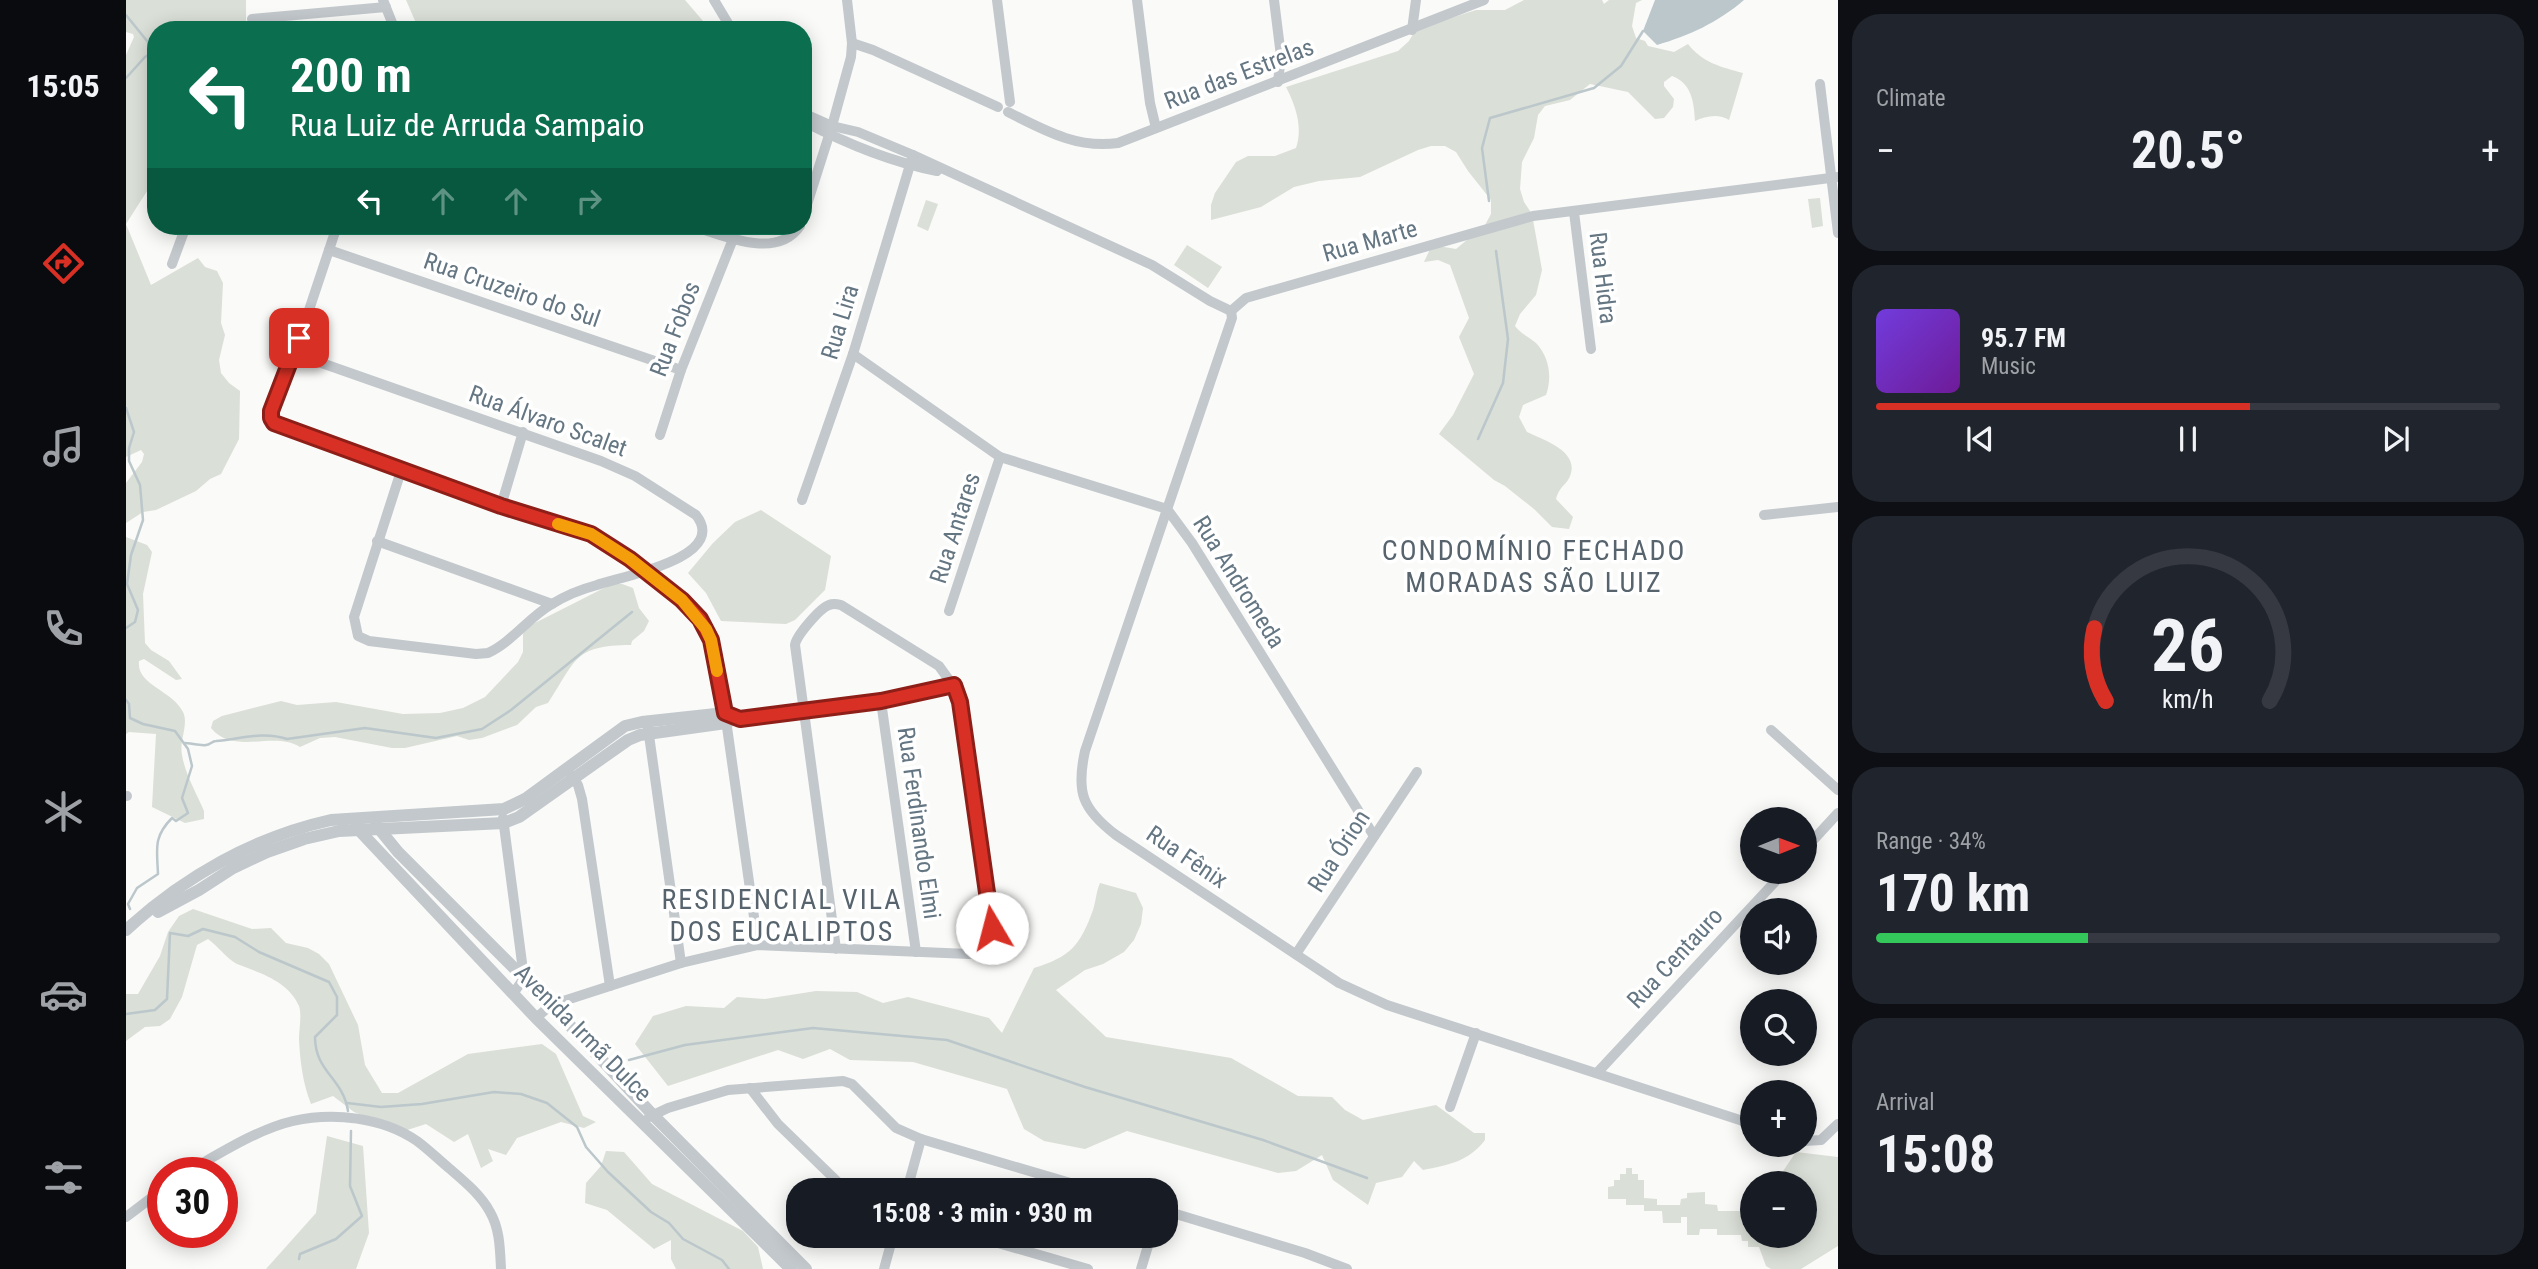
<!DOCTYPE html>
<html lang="en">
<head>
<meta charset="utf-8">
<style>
	:root { --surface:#171b24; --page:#20242c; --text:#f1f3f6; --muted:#9ea1a6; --line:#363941; --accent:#d93025 }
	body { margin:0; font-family:"Roboto Condensed",sans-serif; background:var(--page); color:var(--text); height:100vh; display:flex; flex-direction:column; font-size:26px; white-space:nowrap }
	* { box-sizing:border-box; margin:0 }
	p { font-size:23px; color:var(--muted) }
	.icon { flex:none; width:38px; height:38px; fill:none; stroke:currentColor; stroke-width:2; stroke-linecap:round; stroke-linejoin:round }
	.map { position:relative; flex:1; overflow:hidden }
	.details { display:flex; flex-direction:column; gap:14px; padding:14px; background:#0d0f14; width:700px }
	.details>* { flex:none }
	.guide { position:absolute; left:21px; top:21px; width:665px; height:214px; border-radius:28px; box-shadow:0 4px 18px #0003; background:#0b6e4f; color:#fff; overflow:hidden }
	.needle { width:46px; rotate:89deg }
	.controls { position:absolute; left:1614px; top:807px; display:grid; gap:14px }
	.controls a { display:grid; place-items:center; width:77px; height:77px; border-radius:50%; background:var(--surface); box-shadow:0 4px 18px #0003; font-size:35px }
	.speed { position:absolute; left:21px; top:1157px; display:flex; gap:14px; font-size:35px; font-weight:700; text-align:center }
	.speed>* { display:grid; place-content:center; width:91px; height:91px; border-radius:50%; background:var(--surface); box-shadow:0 4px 18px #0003; line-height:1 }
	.speed .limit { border:10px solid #d22; background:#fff; color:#111 }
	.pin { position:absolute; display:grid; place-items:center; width:60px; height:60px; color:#fff; margin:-30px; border-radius:14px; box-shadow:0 4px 10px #0006 }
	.me { position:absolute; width:77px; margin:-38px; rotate:352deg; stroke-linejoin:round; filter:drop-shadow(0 0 5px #0008) }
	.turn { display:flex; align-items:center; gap:24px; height:147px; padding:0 28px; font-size:32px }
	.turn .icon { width:91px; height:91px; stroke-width:2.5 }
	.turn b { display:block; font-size:49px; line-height:60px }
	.lanes { display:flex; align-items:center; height:66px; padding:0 28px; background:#0003; justify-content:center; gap:35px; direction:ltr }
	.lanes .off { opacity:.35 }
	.big { font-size:52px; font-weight:700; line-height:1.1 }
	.details .widget { flex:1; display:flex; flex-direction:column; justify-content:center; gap:10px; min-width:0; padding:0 24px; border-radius:28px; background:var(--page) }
	.details .dial { align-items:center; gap:0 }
	.dial svg { height:182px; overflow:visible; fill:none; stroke:var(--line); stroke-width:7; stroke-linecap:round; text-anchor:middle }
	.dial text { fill:var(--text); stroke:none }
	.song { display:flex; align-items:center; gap:21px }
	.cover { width:84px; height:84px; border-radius:10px; background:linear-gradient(135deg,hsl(260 70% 55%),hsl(280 70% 35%)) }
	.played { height:7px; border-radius:4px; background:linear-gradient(90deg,var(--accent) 60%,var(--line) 60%) }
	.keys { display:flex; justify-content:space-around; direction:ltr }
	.heat { display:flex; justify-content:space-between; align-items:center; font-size:38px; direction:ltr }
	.charge { height:10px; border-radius:5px; background:linear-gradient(90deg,#34c759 34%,var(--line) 0) }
	.trip { position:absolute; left:660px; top:1178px; width:392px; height:70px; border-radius:28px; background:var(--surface); box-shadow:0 4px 18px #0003; font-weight:700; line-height:70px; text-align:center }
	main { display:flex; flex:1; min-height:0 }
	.menu { display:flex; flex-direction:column; width:126px; justify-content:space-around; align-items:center; background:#090b0e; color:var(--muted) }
	.menu .icon { width:49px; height:49px }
	.menu .active { color:var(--accent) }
	.menu b { font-size:32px; color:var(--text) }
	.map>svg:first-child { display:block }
</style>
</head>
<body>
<main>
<nav class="menu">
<b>15:05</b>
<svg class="icon active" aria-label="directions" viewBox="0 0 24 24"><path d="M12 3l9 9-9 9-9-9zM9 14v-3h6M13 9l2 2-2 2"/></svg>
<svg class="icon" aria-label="music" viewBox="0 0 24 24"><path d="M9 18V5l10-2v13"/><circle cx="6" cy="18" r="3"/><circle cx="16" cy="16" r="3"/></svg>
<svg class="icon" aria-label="phone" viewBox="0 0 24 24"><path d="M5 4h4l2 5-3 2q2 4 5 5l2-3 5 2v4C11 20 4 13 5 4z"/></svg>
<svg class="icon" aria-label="climate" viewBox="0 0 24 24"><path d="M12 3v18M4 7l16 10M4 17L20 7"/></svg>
<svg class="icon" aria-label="car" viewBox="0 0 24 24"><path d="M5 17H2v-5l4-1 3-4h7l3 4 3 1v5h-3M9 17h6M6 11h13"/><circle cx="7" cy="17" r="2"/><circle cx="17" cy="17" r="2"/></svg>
<svg class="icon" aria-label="filters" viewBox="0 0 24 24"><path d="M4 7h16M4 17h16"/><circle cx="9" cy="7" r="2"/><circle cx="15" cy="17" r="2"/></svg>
</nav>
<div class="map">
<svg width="1712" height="1269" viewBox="0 0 1712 1269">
	<rect width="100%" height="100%" fill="#fafaf8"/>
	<g fill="#dadfd7">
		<path d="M0,0h120v30h-90v147l-30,47 25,61 47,-27 7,9 12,4 6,12 -2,40 4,12 -6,25 2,13 8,10 11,8 -1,48 -18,35 -11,5 -14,12 -40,19 -13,2 -17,11v-40l16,-21 2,-8 -3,-4 -15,7v-402l8,-18 -1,-3 -7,-2z"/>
		<path d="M280,0h279l18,21 3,9h-287z"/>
		<path d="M1398,0h78l2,4 5,-4h33l-6,3 -4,23 4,12 9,3 3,5 26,6 14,-8c15,19 33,23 55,29l-14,47c-10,-7 -24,-4 -34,1 -1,-18 -3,-38 -23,-45l-8,6v4l10,13 -1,8 -9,11 -9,1 -27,-27 -38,-8 -20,16 -25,6 -7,9 -4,23 -12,24 -2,27 4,13 8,12 10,56 -6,25 -16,19 -5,12c6,8 14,11 21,17 14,15 16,35 10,52l-23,10 -4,12 8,15c16,8 53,19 43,44 -4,10 -10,9 -14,23l17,18 -4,12 -17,-2 -18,-18 -29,-23 -11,-6 -55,-46 14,-19 21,-41 -15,-37 10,-19 -19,-53 -12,-5 -14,2 8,-17 24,4 29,-24 6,-11v-14l-23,-29 -12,-19 -11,-6h-14l-13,4 -58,27 -41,4 -25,6 -33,20 -50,13v-15l4,-12 21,-31 12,-6h27l21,-8c7,-20 0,-42 -10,-61l112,-36 11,-10 7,-12 60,-19h29z"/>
		<path d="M1694,198l3,28 -11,2 -4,-29z"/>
		<path d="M800,200l12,4 -10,27 -11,-5z"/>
		<path d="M1061,245l35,22 -14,21 -34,-23z"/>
		<path d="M635,510l70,46 -6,34 -30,30 -9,4 -65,-3 -15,-28 -18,-20 25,-30 22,-21z"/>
		<path d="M0,537l21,8 5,7 -9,42 2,49 6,7 18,11 13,18 -6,1 -32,-21 -5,2c-3,24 33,29 44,51 6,12 -4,29 -1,43 3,19 15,39 22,56v8l-19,4 -33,-16 4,-73 -27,-2 -3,2z"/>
		<path d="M486,584h10l11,4 6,20 10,13 -5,10 -12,10 -1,4c-58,0 -55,16 -83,58l-12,4 -19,18 -35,13 -13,2 -12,-4 -52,12h-13l-57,-11 -15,1 -20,9c-26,-17 -66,9 -89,-19l2,-7 9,-5 59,-15 16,4 39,-3 67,12 37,-1 23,-5 22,-11 33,-35 5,-10v-18l4,-7z"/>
		<path d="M974,883l36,10 7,15 -2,16 -7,16 -10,12 -21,12 -18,6 -29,20 50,47 125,21 67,38 34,1 13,13 18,10 73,-15 38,28h11v7c-17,22 -37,25 -62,30l-9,-9 -12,16 -26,6 -8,22 -35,-25 -11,-25 -26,16 -18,2 -151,-42 -42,18 -41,-8 -20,-12 -17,-40 -94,-27 -63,-2 -20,-11 -27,10 -25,-9 -110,36 -33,-42 18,-28 33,-10 38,2 13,-11 28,2 51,-8 41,1 26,11 25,-6 81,21 13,15 32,-65c36,-11 46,-22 59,-58 3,-9 3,-18 7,-27z"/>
		<path d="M67,909l59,20 19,-1 15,15 22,5 11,6 10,10 29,61 7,40 17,28h16l70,-39 74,-10 14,10 27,62 13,6 -12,6 -23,-6 -44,16 -11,17 -18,-6 5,12 -12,7 -13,-34 -14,8 -28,-18 -22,7 -50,-19 -21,-16 -22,8c-8,-20 -11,-43 -12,-65 0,-9 3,-24 0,-33 -11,-25 -39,-33 -62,-42 -10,-5 -19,-18 -29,-25l-11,6 -15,52 -12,22 -10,7 -15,1 -19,14v-47h12l22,-38 8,-24 11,-16z"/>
		<path d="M201,1136l36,10 6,87 -13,36h-90l50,-56z"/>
		<path d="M480,1151l18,1 28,32 91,47 15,16 5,22h-87l-5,-10v-19l-17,9 -47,-39 -22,-7 1,-20 15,-17z"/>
		<path d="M1670,1152l42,5v89l-37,23h-30l-5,-3 -7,-19h-11v-6h-6l-1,-6h-24v-6h-17l-1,6h-12v-18h-6v6h-18l-1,-12h-18v-6h-18v-6h-18v-12l6,-1v-6h6v-6h6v-6h6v6h6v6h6v18l13,1v6h23l1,-6 6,-1v-5l18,-1v12l12,1 1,6h30v6h4v19h52v-53h-29z"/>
	</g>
	<path fill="#bbc7cb" d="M1529,0h89c-27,23 -54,35 -87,45l-14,-14z"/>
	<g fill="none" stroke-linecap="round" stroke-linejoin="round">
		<g stroke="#bbc7cb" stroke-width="2.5">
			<path d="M0,15l30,37"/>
			<path d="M0,78l19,-21 10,-6"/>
			<path d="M1363,201l-7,-53 8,-30 104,-30 27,-22 22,-35"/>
			<path d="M0,408l8,24 -5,16v13l11,24 3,35 -12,35 -4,29 11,26 -3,12 -9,6"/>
			<path d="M1352,439l25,-56 5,-44 -12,-88"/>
			<path d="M0,700l3,4 1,14 13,6 32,7 13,18 4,17 -10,32 6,15 -12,8 -4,-3c-19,19 -15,31 -14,56l-21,14 -9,16 2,5"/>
			<path d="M58,743c6,0 17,3 22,2 4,0 6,-4 10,-4 24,-2 47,-10 71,-2l78,-11 71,10 46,-9 29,-19 121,-98"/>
			<path d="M0,1014l29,-4 12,-11 3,-66 18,3 15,-7 32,8 24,15 70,30 8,15v18l-22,22c0,35 28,41 33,74"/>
			<path d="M503,1060l56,-15 128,-17 134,12 138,47 178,53 104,38"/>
			<path d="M221,1103l34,4 41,-3 72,-12 27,2 26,9 30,24 9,20 22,25 43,40 18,11 14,16 39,21 7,9"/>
			<path d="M173,1259l1,-5 36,-15 26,-23 -12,-30 1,-55"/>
		</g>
		<g stroke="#c3c8cc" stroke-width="10">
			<path d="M257,0l12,30"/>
			<path d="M588,0l18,30"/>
			<path d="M871,0l13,102"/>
			<path d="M1011,0l13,103 6,25"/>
			<path d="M1148,0l7,56 -3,26"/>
			<path d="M126,19l134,-12"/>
			<path d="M1286,30l4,-30"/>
			<path d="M726,43l21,7 125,57"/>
			<path d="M1694,84l18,149"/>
			<path d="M882,112c36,18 69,37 110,31l366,-143"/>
			<path d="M677,113l29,13 26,6 55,23 239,110 58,36 21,10"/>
			<path d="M677,121c42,22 88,41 134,50"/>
			<path d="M1448,212l17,137"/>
			<path d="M677,217l29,-91 19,-69 1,-14 -5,-43"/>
			<path d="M567,226c31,10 84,34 107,0"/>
			<path d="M203,250l352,120"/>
			<path d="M46,264l14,-38"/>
			<path d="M183,310l28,-84"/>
			<path d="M1105,311l1,7 -147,433c-9,41 -3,58 31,84l223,148 48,22 365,119"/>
			<path d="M1105,311l15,-13 287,-82 305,-39"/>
			<path d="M178,323l-33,88v6l3,6 227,83 90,28 39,25 63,52 18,29 14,73 33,232"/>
			<path d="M167,353l308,108 34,15 61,39c34,43 -77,62 -99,70 -15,4 -32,11 -45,19 -23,13 -40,38 -64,49l-12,1 -107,-13 -11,-5 -4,-19 48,-149"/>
			<path d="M727,354l147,103 167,52 25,34 182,293"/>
			<path d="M534,435l21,-65 52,-131"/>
			<path d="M676,500l51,-146 60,-199"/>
			<path d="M375,506l22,-74"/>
			<path d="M1638,515l74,-8"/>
			<path d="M251,541l175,63"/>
			<path d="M823,611l51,-154"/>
			<path d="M755,701l35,251"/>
			<path d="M600,723l14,-4 141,-18 73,-16"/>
			<path d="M522,728l33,235"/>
			<path d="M1645,730l67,60"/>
			<path d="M445,775l7,10 4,14 28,187"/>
			<path d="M0,796h1"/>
			<path d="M377,818l21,160 -11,16"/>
			<path d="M1678,850l34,-37"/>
			<path d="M1170,954l121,-182"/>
			<path d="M410,1018l15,-13 130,-42 77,-18 211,9c17,-2 21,-9 23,-26l-35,-237 -18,-25 -98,-61c-4,-1 -7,-2 -12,0 -9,3 -33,31 -34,40l41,304"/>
			<path d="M1471,1073l187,-201"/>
			<path d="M624,1088l28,36 68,66"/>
			<path d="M1324,1107l26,-74"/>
			<path d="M523,1117l19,-9 60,-18 115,-9 9,3 44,44 25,11 173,51"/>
			<path d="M1678,1141l17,-1 17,-16"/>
			<path d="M61,1172c32,-18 71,-43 106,-51 40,-9 89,-4 124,20 11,8 22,19 33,28 14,12 31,26 40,43 10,17 10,38 11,57"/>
			<path d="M781,1190l14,-51"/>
			<path d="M1040,1211l139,42 42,16"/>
			<path d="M0,1217l37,-28"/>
			<path d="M848,1236l114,33"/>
			<path d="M758,1269l9,-33"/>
			<path d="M1015,1269l10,-33"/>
		</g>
		<g stroke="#c3c8cc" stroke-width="12">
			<path d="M250,825l22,27 153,153 101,109 154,155"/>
			<path d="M230,827l180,191 255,251"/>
			<path d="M32,912l41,-22 34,-22 34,-16 37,-13 35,-8 165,-8 15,-6 109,-77 12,-5 86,-12"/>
			<path d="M0,930c58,-53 128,-93 205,-110l173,-11 21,-10 100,-73 17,-4 83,-9"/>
		</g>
	</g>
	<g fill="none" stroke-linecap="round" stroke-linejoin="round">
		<g stroke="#8d1f18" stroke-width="18">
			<path id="route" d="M173,338l-28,73v7l3,5 227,83 90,28 39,25 52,41 18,19 11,21 14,73 15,6 141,-18 73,-16 6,17 32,226"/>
		</g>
		<use href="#route" stroke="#d93025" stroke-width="12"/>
		<path stroke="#f59e0b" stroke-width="12" d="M432,524l33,10 39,25 52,41 24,29 5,11 6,31"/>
	</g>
	<g text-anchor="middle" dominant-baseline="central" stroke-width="7" stroke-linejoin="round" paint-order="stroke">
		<g font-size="24" fill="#657683" stroke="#fff">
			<text transform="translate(1113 74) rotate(-21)">Rua das Estrelas</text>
			<text transform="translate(1244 241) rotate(-16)">Rua Marte</text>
			<text transform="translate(1477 278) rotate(83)">Rua Hidra</text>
			<text transform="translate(386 290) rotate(19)">Rua Cruzeiro do Sul</text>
			<text transform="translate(714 322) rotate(-73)">Rua Lira</text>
			<text transform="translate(549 329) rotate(-69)">Rua Fobos</text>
			<text transform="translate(422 421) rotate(20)">Rua Álvaro Scalet</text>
			<text transform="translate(829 528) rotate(-72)">Rua Antares</text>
			<text transform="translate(1113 582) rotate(58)">Rua Andromeda</text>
			<text transform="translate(793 823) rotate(82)">Rua Ferdinando Elmi</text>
			<text transform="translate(1213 851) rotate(-57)">Rua Órion</text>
			<text transform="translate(1061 857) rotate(34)">Rua Fênix</text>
			<text transform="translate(1549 958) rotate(-47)">Rua Centauro</text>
			<text transform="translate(457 1033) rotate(45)">Avenida Irmã Dulce</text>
		</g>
		<g font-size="28" letter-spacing="2" fill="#57646e" stroke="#fff">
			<text x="1408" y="550">CONDOMÍNIO FECHADO<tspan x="1408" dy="32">MORADAS SÃO LUIZ</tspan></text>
			<text x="656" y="899">RESIDENCIAL VILA<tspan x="656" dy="32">DOS EUCALIPTOS</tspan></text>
		</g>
	</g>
</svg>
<div class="controls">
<a><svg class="needle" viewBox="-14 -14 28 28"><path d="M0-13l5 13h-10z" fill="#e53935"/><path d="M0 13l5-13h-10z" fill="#9ea1a6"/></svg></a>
<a><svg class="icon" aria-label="sound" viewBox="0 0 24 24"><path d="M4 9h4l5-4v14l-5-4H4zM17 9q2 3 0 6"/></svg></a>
<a><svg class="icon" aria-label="search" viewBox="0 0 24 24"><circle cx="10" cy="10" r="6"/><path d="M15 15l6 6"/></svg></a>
<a>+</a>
<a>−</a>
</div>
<div class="speed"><div class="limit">30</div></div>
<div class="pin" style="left:173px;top:338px;background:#d93025"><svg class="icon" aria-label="arrive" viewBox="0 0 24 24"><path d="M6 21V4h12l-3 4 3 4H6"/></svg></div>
<svg class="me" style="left:866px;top:928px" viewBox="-20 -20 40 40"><circle r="19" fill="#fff"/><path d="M0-13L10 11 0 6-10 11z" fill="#d93025"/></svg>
<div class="trip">15:08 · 3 min · 930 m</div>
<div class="guide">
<div class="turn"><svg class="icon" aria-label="left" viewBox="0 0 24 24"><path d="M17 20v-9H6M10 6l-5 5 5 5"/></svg><div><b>200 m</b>Rua Luiz de Arruda Sampaio</div></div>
<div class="lanes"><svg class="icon" aria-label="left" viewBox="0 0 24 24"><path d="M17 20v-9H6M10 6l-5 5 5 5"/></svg><svg class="icon off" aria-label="ahead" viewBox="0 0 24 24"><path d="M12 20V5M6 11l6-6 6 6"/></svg><svg class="icon off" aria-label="ahead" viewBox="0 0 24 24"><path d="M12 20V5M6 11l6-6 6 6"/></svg><svg class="icon off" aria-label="right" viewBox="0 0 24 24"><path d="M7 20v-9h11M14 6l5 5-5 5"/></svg></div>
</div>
</div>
<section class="details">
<div class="widget"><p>Climate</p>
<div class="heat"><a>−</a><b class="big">20.5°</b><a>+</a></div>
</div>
<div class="widget">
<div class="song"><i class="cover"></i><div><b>95.7 FM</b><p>Music</p></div></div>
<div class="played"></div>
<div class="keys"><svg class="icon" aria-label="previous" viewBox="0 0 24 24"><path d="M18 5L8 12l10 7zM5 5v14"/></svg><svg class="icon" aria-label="pause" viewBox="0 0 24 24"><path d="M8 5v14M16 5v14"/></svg><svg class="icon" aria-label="next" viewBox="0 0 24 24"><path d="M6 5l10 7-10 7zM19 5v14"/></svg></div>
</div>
<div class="widget dial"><svg viewBox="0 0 100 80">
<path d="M14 69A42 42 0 1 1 86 69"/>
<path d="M14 69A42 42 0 0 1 9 37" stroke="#d93025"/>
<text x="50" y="56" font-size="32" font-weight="700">26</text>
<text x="50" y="72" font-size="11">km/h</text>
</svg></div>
<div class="widget"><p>Range · 34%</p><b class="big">170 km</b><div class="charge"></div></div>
<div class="widget"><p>Arrival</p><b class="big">15:08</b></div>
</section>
</main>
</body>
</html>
